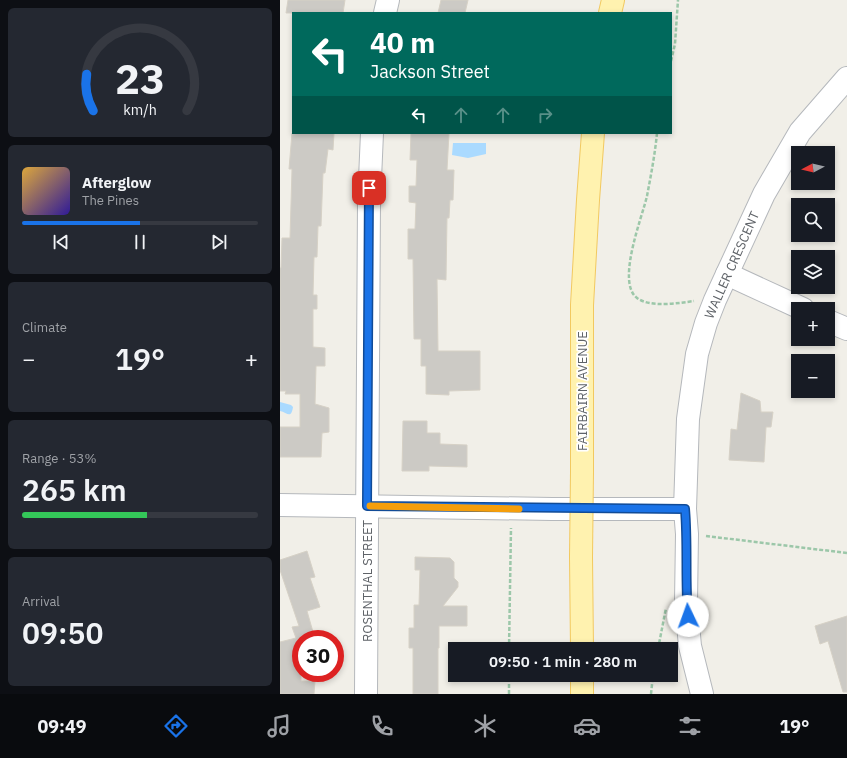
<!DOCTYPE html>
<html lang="en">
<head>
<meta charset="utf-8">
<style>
	:root { --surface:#171b24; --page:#242831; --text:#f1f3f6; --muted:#9ea1a6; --line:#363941; --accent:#1a73e8 }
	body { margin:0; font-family:"IBM Plex Sans",sans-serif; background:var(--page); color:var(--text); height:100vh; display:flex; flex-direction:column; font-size:15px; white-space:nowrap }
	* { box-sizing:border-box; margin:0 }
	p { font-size:13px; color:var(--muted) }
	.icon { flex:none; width:22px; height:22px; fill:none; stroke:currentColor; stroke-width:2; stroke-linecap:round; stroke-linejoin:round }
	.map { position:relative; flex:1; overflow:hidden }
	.panel { display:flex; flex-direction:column; gap:8px; padding:8px; background:#0d0f14; width:280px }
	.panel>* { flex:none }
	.banner { position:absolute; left:12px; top:12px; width:380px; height:122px; border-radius:0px; box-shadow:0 2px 6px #0003; background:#00695c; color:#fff; overflow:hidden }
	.needle { width:26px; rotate:263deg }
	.buttons { position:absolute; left:511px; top:146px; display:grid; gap:8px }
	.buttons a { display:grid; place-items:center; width:44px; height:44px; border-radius:0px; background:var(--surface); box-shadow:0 2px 6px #0003; font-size:20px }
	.speed { position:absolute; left:12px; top:630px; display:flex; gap:8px; font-size:20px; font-weight:700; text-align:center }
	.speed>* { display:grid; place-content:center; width:52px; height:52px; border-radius:50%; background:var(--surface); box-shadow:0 2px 6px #0003; line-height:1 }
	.speed .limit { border:6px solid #d22; background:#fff; color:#111 }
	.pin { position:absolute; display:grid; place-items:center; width:34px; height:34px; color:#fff; margin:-17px; border-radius:8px; box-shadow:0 2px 6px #0006 }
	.me { position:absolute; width:44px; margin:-22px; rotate:357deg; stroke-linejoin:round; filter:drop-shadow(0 0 3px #0008) }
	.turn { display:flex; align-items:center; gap:14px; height:84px; padding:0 12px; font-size:18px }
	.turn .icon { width:52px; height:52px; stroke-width:2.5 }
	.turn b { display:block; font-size:28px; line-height:34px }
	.lanes { display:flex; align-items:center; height:38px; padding:0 12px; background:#0003; justify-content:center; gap:20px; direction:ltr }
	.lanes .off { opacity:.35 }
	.big { font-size:30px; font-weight:600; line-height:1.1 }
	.panel .tile { flex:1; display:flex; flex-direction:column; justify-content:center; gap:6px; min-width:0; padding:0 14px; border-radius:6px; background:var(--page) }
	.panel .dial { align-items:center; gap:0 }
	.dial svg { height:104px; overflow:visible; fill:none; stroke:var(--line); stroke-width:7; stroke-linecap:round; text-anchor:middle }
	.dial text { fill:var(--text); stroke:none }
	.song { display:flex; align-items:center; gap:12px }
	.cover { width:48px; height:48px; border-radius:6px; background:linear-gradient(135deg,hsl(40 70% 55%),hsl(250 70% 35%)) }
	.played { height:4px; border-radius:2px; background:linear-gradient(90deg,var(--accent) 50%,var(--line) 50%) }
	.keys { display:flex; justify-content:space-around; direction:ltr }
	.heat { display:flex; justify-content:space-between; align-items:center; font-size:22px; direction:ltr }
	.charge { height:6px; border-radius:3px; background:linear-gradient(90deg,#34c759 53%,var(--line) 0) }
	.trip { position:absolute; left:168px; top:642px; width:230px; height:40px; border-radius:0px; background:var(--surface); box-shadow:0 2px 6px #0003; font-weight:600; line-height:40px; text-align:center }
	.tab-bar { display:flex; height:64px; justify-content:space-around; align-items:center; background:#090b0e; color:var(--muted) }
	.tab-bar .icon { width:28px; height:28px }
	.tab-bar .on { color:var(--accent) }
	.tab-bar b { font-size:18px; color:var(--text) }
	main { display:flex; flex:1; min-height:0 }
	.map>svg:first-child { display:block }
</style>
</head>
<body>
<main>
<section class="panel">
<div class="tile dial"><svg viewBox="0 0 100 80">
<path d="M14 69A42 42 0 1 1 86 69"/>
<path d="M14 69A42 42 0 0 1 9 41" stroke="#1a73e8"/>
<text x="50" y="56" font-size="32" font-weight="700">23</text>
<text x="50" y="72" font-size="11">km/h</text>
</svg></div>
<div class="tile">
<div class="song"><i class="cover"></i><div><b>Afterglow</b><p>The Pines</p></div></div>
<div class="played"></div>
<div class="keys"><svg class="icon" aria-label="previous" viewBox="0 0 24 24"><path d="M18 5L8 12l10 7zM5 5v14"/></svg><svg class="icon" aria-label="pause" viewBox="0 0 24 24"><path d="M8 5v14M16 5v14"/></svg><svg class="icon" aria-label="next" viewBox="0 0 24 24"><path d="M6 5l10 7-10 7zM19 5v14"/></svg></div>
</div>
<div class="tile"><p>Climate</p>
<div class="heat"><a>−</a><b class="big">19°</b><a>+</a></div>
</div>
<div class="tile"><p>Range · 53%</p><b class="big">265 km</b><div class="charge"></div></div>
<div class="tile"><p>Arrival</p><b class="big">09:50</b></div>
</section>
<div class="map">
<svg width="567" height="694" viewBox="0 0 567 694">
	<rect width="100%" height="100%" fill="#f1efe8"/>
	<g fill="#aadaff">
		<path d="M173,143h33v11l-18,4 -16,-3z"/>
		<path d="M0,402l11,3 2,2c-2,13 -6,5 -13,4z"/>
	</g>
	<g fill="#cccac5" stroke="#d6d1c6">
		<path d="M8,0h57l-2,13h-57z"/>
		<path d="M161,0h27l-3,13h-27z"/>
		<path d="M12,133h42l-1,17 -5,-1 -3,24h-2l-2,53h-3l-1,31h-3l-1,38h4v14h-4v38l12,1v18h-9l-1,38 14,4v24l-7,1 -1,24h-41v-30h20v-33h-15l1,-3h-6v-123h1l1,-30h8l2,-69h-3z"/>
		<path d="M131,133h38l-2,37h7l-1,30h-3l-1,18h-2l-1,62 -9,-1 1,72h42v39l-31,1v4l-23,-1v-28h-5v-27h-7l-1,-80h-5v-30h7l1,-26 -7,-1v-16h7l1,-26h-7z"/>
		<path d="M461,393l19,8 1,11h12l-2,15h-5l-2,35 -35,-2 2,-31 6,1z"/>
		<path d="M123,421h24v12h13v11l27,1v22l-38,-1v5h-27z"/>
		<path d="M27,551l8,26 -5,1 10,29 -13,4 8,28h-14v42h14l-1,13h-34v-52l16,-4 -4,-11 7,-1 -19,-56v-10z"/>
		<path d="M135,557l35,1 4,4v16l4,4v5l-15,19h24v20h-28v22h-1v46h-25v-46h-4v-20h5v-23h5l1,-35h-5z"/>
		<path d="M567,616v76h-4l-15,-51 -8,3 -5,-18z"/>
	</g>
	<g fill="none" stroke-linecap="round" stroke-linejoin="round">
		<g stroke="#b5b8bc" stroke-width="24">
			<g id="minor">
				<path d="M105,13l3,-13"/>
				<path d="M447,274l76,35"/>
				<path d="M548,321l19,8"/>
				<path d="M0,505l272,4h133"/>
				<path d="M86,694l3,-492 3,-69"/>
				<path d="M422,694l-12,-48 -4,-44 1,-68 -2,-25 3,-90 9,-65 9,-31 9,-23 49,-106 36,-62 47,-54"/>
			</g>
		</g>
		<g stroke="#f2c960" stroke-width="24">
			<g id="major">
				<path d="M330,13l3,-13"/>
				<path d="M302,472v-167l6,-105 5,-67"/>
				<path d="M301,557l1,92"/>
				<path d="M302,675v19"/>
			</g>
		</g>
		<g stroke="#9cc7a9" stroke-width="2.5" stroke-dasharray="4 2" stroke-linecap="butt">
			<path d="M391,61l4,-17 3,-44"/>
			<path d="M377,133c-2,21 -6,42 -10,63 -5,22 -31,86 -10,102 13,10 42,5 57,3"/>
			<path d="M426,536l141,17"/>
			<path d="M229,649l2,-121"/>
			<path d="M378,649l8,-41"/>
			<path d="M229,694v-19"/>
			<path d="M371,694l2,-19"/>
		</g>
		<use href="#minor" stroke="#fff" stroke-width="22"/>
		<use href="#major" stroke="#fff2af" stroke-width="22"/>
		<g stroke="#f2c960" stroke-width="24" stroke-linecap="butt">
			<path id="major-bridge" d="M301,557l1,-85"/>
		</g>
		<use href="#major-bridge" stroke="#fff2af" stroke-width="22"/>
	</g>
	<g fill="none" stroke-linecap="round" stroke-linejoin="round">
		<g stroke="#114b97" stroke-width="10">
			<path id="route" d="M89,188l-2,318 318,3c3,36 0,72 3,107"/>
		</g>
		<use href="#route" stroke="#1a73e8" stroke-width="7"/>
		<path stroke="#f59e0b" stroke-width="7" d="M90,506l149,3"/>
	</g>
	<g text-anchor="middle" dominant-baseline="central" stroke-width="3.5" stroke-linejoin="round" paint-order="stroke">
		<g font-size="13" fill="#5f6368" stroke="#fff">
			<text transform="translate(452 265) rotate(-66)">WALLER CRESCENT</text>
			<text transform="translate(302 391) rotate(-90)">FAIRBAIRN AVENUE</text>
			<text transform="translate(87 581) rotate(-90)">ROSENTHAL STREET</text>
		</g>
	</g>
</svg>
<div class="buttons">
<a><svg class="needle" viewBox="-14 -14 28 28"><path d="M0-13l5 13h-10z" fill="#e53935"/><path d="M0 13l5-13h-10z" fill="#9ea1a6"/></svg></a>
<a><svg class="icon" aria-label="search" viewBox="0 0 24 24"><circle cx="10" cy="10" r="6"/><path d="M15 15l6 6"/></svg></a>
<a><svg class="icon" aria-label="layers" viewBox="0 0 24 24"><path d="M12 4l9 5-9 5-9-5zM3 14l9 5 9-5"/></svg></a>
<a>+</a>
<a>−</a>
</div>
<div class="speed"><div class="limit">30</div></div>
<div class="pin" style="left:89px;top:188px;background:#d93025"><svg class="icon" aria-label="arrive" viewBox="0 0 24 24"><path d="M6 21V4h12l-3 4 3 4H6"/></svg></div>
<svg class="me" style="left:408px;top:616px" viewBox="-20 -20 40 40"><circle r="19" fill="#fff"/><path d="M0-13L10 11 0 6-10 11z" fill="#1a73e8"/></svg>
<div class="trip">09:50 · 1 min · 280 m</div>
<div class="banner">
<div class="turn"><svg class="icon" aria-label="left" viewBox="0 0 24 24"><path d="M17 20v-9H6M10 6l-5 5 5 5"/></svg><div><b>40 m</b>Jackson Street</div></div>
<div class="lanes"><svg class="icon" aria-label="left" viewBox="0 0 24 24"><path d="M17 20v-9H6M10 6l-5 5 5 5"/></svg><svg class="icon off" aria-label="ahead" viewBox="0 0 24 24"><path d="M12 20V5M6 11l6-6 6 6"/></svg><svg class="icon off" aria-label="ahead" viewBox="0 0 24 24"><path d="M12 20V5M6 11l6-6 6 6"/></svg><svg class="icon off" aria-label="right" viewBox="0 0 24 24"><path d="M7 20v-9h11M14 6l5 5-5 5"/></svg></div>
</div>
</div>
</main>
<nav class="tab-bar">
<b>09:49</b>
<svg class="icon on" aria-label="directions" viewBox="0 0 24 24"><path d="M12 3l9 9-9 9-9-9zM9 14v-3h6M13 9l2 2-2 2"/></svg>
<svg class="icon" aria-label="music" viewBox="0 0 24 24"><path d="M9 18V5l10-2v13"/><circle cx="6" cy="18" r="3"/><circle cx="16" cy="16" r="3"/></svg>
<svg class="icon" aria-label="phone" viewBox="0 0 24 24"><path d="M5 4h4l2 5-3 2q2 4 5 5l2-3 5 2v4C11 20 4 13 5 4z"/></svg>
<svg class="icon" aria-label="climate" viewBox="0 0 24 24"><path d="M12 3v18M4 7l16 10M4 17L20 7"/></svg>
<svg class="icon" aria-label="car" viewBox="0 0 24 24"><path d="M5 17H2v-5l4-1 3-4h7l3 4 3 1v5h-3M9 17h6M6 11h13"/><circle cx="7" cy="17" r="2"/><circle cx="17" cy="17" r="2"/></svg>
<svg class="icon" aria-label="filters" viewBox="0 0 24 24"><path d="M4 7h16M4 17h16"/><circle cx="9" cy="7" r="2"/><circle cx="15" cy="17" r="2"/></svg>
<b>19°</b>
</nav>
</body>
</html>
